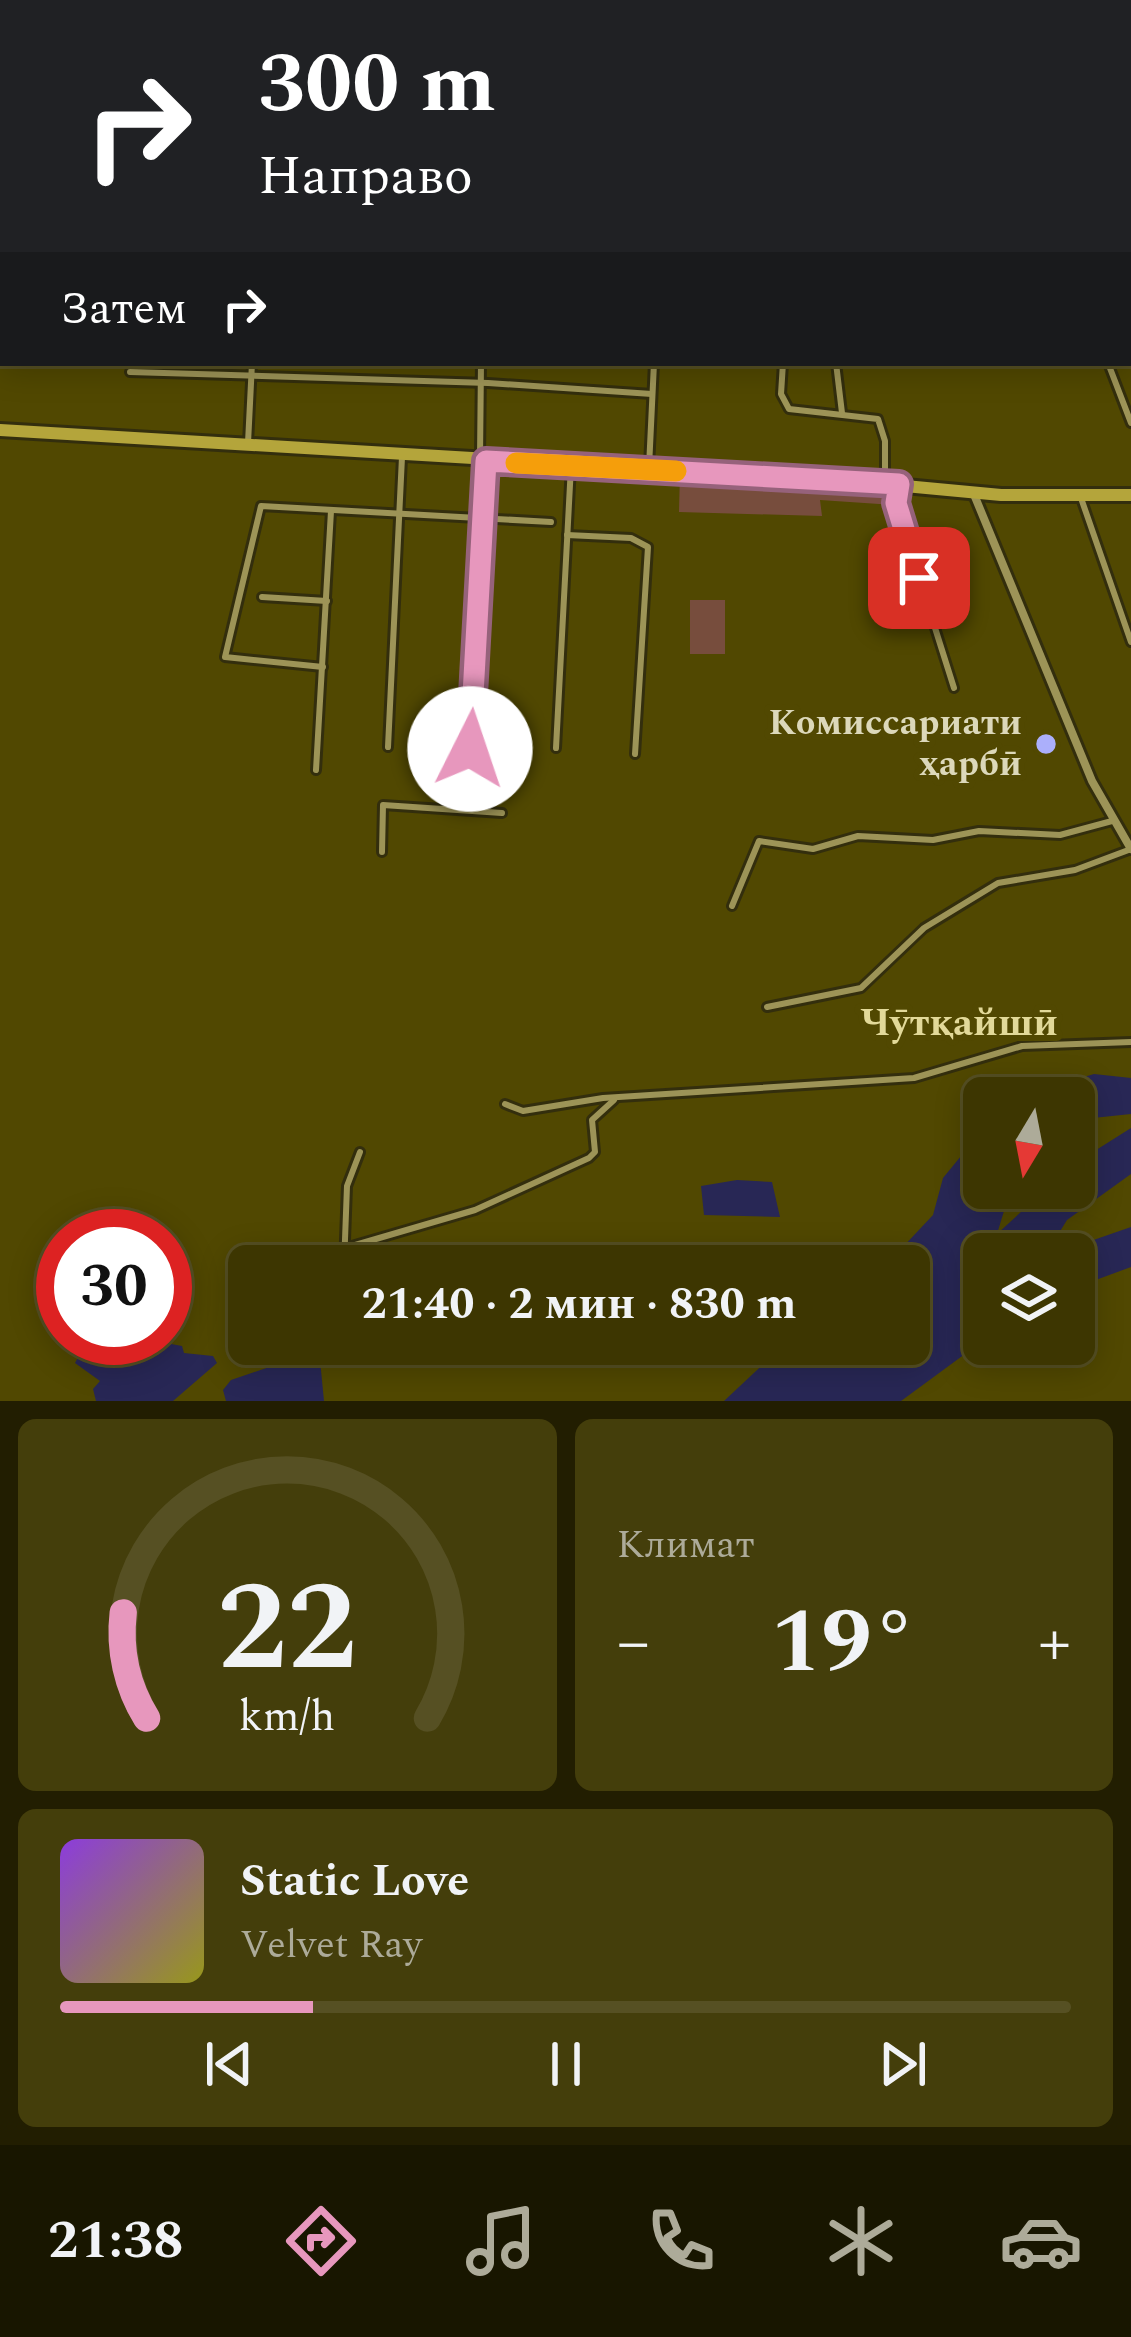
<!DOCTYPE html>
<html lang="ru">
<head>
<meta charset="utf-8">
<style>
	:root { --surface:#3d3601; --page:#443e0b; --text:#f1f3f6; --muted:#adab99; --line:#565023; --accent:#e797bd }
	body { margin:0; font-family:Spectral,serif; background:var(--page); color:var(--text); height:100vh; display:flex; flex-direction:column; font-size:45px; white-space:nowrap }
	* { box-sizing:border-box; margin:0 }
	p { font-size:39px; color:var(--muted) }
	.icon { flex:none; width:66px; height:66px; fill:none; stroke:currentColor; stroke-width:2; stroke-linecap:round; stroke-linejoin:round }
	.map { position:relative; height:1401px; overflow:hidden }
	.panel { display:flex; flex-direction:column; gap:18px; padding:18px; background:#221e01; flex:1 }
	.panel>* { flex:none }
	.top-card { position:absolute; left:0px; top:0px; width:1131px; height:366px; box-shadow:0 6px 30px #0003,0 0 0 3px var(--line); background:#202124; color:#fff; overflow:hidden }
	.needle { width:78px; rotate:190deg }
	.fabs { position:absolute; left:963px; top:1077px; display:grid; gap:24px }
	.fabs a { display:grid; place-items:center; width:132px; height:132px; border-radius:18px; background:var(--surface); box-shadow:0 6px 30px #0003,0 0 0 3px var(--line); font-size:60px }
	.speed { position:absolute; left:36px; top:1209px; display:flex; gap:24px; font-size:60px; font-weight:700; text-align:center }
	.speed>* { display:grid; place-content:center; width:156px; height:156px; border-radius:50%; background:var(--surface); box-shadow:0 6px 30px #0003,0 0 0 3px var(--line); line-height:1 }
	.speed .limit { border:18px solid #d22; background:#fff; color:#111 }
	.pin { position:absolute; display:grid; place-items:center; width:102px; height:102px; color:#fff; margin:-51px; border-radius:24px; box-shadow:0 6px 18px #0006 }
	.me { position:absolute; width:132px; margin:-66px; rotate:4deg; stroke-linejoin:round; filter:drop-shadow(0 0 9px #0008) }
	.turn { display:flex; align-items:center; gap:42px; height:252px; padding:0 60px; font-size:54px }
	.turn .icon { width:156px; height:156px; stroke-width:2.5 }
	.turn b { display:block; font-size:84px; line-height:102px }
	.then { display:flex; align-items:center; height:114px; padding:0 60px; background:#0003; gap:24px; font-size:45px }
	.big { font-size:90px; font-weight:700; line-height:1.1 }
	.panel .widget { flex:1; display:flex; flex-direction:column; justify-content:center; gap:18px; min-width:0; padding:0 42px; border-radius:18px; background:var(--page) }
	.panel .dial { align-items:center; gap:0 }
	.dial svg { height:312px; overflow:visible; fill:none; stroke:var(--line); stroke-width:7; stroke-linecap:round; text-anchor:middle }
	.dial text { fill:var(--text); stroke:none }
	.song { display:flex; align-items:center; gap:36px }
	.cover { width:144px; height:144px; border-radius:18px; background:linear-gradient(135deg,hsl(270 70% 55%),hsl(60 70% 35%)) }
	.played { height:12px; border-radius:6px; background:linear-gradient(90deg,var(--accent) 25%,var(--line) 25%) }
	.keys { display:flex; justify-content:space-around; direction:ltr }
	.heat { display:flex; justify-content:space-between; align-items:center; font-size:66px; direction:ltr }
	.panel .tiles { flex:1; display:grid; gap:18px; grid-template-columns:1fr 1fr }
	.widget:last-child { grid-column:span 2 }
	.trip { position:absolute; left:228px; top:1245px; width:702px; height:120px; border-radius:18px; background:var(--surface); box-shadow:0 6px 30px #0003,0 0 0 3px var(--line); font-weight:700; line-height:120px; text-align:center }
	.dock { display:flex; height:192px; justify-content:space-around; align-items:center; background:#181600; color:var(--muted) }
	.dock .icon { width:84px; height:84px }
	.dock .active { color:var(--accent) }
	.dock b { font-size:54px; color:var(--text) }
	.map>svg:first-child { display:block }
</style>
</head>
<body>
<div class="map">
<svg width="1131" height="1401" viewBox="0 0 1131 1401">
	<rect width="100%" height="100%" fill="#514801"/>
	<g fill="#774d3d">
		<path d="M680,472l217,14 -3,19 -74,-5 2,16 -143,-4z"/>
		<rect x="690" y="600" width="35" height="54"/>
	</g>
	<g fill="#282755">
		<path d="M1094,1074l37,4v36l-57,6v-22h-59z"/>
		<path d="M984,1128v60h27l-14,46 50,-46h27v-24l57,-36v46l-64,46 -21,34h-62v86l-83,61h-177l61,-57h124v-78h-24l48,-51 10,-37z"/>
		<path d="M737,1180l35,2 8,35 -76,-2 -3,-29z"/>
		<path d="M1131,1227v40l-57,21v-34h-21z"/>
		<path d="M88,1338h37v12l16,-5 -2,-7 43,8 2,7 29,3 4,7 -44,38h-77l-3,-12 7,-8 -25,-18z"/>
		<path d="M319,1350l5,51h-98l-3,-11 8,-10z"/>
	</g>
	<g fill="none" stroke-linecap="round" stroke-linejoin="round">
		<g stroke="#332e0d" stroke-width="12">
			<g id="minor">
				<path d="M1026,0v3"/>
				<path d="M578,3v-3"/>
				<path d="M650,3v-3"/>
				<path d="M1078,3v-3"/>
				<path d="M1128,254l3,-1"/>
				<path d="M0,299h3"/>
				<path d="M783,363l-2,31 8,15 89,10 7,22v42"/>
				<path d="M836,363l6,50"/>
				<path d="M1108,363l23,60"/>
				<path d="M130,372l358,11 164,11"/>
				<path d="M248,443l4,-80"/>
				<path d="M480,457l1,-94"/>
				<path d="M649,467l5,-104"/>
				<path d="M899,485v29l55,174"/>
				<path d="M1081,498l50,144"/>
				<path d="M567,535l64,3 17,9 -13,207"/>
				<path d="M262,597l65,4"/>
				<path d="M323,667l-98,-10 36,-151 290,16"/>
				<path d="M388,747l14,-290"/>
				<path d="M556,748l15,-282"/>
				<path d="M470,749l16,-288"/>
				<path d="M316,770l15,-259"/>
				<path d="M382,852l1,-47 119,8"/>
				<path d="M732,906l27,-65 54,8 45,-13 75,4 46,-9 81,4 52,-14"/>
				<path d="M767,1007l94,-19 63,-60 74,-45 77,-13 56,-21"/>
				<path d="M505,1104l18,7 80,-13 311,-20 108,-32 109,-4"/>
				<path d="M345,1248l130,-38 114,-52 6,-6 -3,-32 22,-20"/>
				<path d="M344,1266l3,-80 13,-34"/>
			</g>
		</g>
		<g stroke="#332e0d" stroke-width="14">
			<g id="tertiary">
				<path d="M259,3v-3"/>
				<path d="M535,3l10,-3"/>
				<path d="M0,169l3,-1"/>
				<path d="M973,492l119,289 39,68"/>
			</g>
		</g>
		<g stroke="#332e0d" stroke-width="18">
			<path id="trunk" d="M0,430l841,50 160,15h130"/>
		</g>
		<use href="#minor" stroke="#9d9457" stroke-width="6"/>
		<use href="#tertiary" stroke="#9d9457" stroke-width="8"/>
		<use href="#trunk" stroke="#b4a53b" stroke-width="12"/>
	</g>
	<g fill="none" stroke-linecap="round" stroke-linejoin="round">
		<g stroke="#96627b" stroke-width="30">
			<path id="route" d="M470,749l16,-288 413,23 -3,19 23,75"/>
		</g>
		<use href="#route" stroke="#e797bd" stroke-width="21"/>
		<path stroke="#f59e0b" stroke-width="21" d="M516,463l160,8"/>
	</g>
	<circle fill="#abaffb" stroke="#514801" stroke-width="4.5" cx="1046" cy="744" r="12"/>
	<g text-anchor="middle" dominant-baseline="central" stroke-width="12" stroke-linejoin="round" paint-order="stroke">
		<g font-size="36" font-weight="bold" fill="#dcd8ba" stroke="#514801" text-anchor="end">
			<text x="1022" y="723">Комиссариати<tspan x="1022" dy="41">ҳарбӣ</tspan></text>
		</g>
		<g font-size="39" font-weight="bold" fill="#e2d999" stroke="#514801">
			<text x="959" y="1023">Чӯтқайшӣ</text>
		</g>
	</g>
</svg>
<div class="fabs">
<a><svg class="needle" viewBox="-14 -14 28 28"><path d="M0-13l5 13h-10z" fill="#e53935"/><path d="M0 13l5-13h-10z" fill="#adab99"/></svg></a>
<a><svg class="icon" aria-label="layers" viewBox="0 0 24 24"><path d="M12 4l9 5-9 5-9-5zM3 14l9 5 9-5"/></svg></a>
</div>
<div class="speed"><div class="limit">30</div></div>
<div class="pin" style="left:919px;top:578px;background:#d93025"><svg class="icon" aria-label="arrive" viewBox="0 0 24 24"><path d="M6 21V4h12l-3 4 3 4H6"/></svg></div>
<svg class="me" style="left:470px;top:749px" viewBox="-20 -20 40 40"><circle r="19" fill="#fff"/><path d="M0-13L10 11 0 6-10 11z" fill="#e797bd"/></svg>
<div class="trip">21:40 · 2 мин · 830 m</div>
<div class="top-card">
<div class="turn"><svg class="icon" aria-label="right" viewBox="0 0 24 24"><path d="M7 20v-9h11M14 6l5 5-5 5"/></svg><div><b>300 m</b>Направо</div></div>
<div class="then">Затем<svg class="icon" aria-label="right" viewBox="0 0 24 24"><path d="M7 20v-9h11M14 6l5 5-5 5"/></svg></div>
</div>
</div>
<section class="panel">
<div class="tiles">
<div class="widget dial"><svg viewBox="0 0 100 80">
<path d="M14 69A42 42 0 1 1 86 69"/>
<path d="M14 69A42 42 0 0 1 8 42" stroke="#e797bd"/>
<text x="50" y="56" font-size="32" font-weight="700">22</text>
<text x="50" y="72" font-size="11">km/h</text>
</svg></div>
<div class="widget"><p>Климат</p>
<div class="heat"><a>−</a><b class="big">19°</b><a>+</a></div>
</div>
<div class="widget">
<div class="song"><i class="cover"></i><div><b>Static Love</b><p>Velvet Ray</p></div></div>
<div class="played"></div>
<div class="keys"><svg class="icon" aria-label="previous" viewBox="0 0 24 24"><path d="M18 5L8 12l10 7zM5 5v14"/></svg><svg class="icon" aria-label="pause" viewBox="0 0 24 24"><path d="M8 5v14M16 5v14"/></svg><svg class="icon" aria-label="next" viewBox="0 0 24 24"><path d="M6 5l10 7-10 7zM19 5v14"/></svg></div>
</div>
</div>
</section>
<nav class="dock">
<b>21:38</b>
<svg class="icon active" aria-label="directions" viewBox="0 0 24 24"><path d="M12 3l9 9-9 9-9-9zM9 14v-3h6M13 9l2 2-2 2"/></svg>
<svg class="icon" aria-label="music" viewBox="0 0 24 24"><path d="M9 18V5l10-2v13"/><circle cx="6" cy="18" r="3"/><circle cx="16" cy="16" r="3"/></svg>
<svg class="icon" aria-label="phone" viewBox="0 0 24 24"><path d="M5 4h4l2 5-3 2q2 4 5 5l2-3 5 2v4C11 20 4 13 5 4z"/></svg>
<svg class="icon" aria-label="climate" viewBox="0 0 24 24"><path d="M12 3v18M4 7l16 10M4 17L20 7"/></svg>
<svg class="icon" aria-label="car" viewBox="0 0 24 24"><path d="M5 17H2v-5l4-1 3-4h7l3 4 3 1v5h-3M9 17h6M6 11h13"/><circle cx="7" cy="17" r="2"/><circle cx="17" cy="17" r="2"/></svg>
</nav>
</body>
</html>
